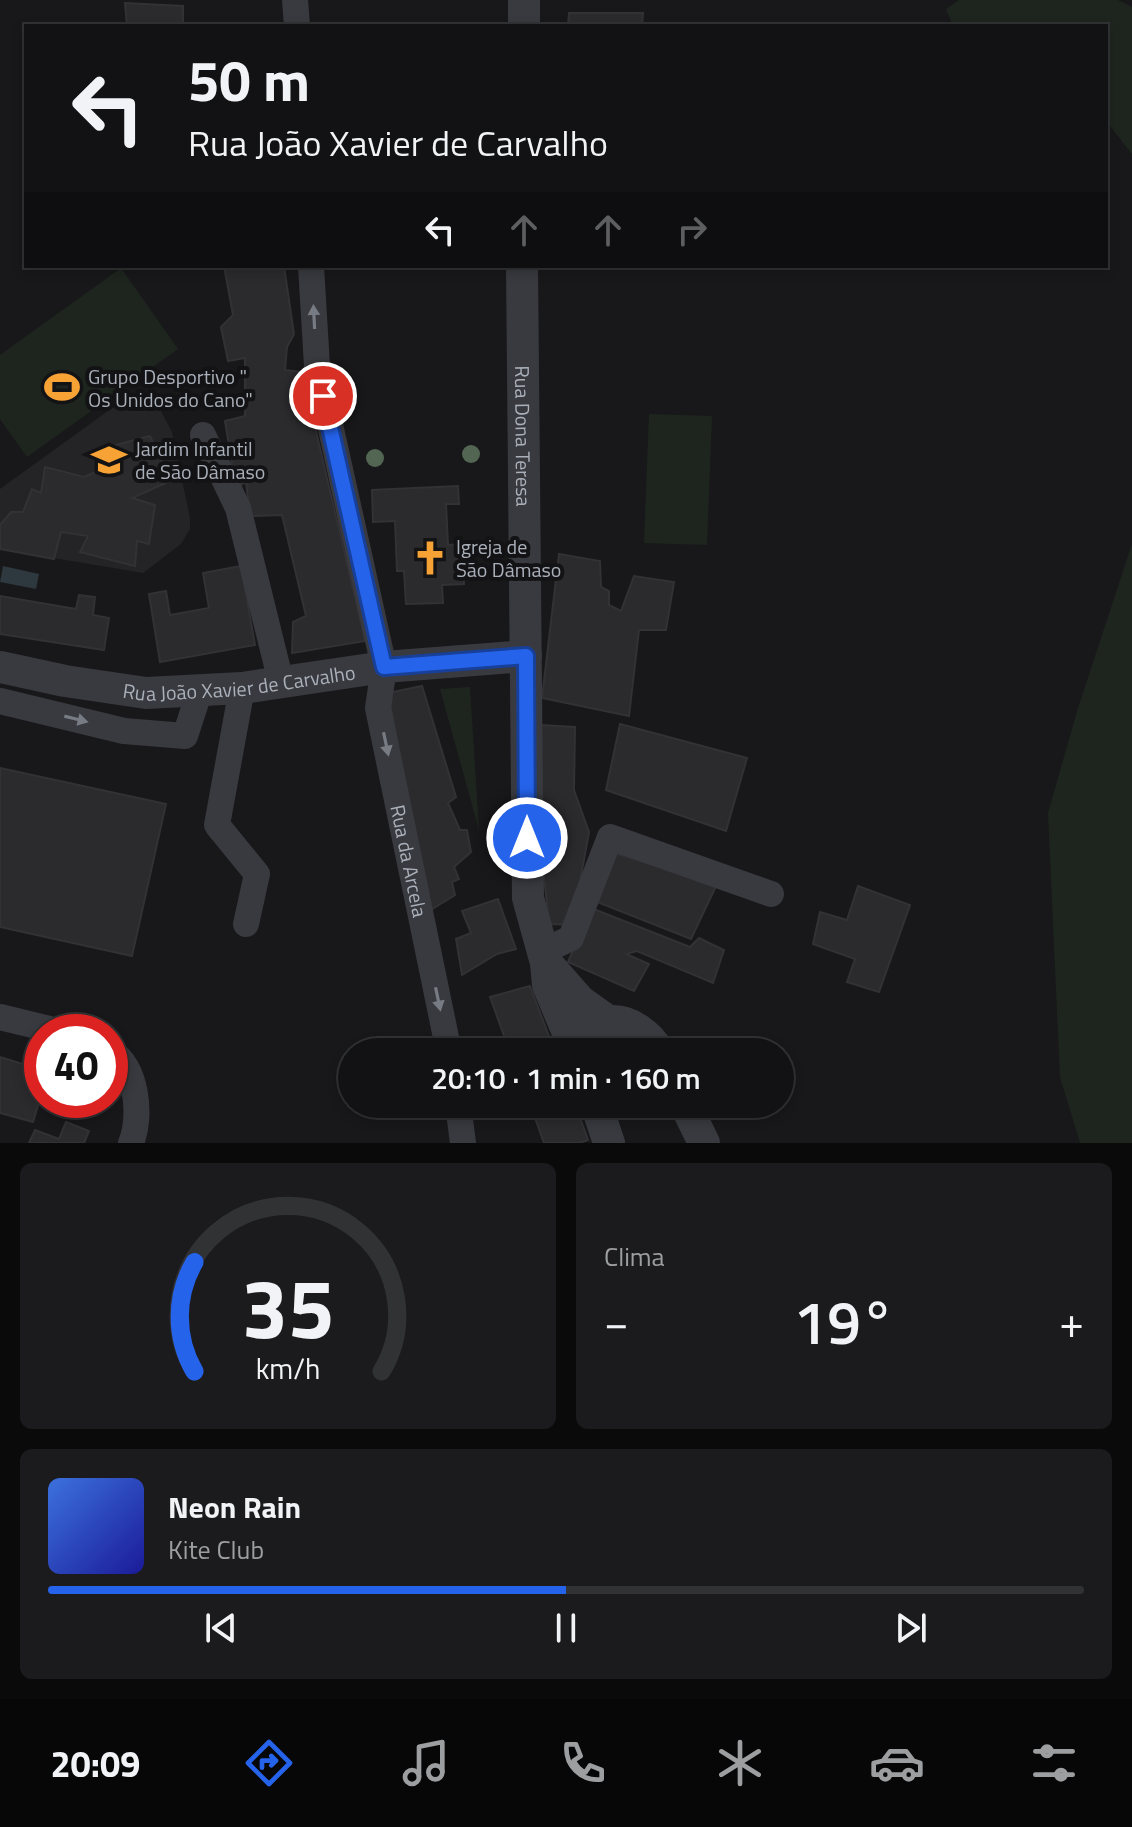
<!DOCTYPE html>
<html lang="pt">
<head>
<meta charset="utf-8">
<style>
	:root { --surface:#121214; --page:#1b1b1d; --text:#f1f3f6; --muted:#9c9ea0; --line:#313234; --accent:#2563eb }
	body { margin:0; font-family:"Titillium Web",sans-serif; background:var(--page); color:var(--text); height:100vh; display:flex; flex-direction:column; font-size:30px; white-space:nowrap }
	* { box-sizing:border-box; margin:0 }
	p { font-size:26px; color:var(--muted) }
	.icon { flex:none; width:44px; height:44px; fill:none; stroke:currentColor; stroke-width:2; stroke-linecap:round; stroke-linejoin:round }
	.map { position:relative; height:1143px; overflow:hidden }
	.sheet { display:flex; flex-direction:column; gap:20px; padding:20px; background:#0a0a0b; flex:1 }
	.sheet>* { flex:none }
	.hud { position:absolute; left:24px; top:24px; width:1084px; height:244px; border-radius:0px; box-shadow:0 4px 12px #0003,0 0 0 2px var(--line); background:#121214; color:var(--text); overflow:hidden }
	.speed { position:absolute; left:24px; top:1014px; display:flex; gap:16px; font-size:40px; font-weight:700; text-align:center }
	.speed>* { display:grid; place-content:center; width:104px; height:104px; border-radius:50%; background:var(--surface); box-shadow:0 4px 12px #0003,0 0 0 2px var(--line); line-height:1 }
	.speed .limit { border:12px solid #d22; background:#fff; color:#111 }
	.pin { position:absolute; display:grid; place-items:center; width:68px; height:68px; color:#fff; margin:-34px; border:4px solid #fff; border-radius:50%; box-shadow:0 2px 8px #0007 }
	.me { position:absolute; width:88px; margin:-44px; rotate:0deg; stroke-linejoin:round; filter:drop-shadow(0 0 6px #0008) }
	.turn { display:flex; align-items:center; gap:28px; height:168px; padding:0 32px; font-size:36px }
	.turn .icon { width:104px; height:104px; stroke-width:2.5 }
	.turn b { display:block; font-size:56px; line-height:68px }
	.lanes { display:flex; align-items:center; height:76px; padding:0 32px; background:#0003; justify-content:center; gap:40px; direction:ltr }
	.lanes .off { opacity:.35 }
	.big { font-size:60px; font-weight:600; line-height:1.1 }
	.sheet .tile { flex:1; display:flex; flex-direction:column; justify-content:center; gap:12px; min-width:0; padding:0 28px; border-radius:12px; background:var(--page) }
	.sheet .dial { align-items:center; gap:0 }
	.dial svg { height:208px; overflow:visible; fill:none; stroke:var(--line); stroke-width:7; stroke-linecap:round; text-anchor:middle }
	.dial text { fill:var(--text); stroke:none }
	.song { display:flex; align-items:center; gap:24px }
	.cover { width:96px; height:96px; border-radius:12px; background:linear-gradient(135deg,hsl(220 70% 55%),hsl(240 70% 35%)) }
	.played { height:8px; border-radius:4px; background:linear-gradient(90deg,var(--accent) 50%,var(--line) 50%) }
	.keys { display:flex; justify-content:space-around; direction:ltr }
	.heat { display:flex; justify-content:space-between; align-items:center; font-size:44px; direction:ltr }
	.sheet .tiles { flex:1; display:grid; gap:20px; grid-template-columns:1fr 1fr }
	.tile:last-child { grid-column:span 2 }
	.trip { position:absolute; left:338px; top:1038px; width:456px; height:80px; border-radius:40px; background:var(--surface); box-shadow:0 4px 12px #0003,0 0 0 2px var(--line); font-weight:600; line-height:80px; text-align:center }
	.menu { display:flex; height:128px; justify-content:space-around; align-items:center; background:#070708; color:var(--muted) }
	.menu .icon { width:56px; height:56px }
	.menu .on { color:var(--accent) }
	.menu b { font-size:36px; color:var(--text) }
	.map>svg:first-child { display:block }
</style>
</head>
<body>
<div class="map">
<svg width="1132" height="1143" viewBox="0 0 1132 1143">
	<rect width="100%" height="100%" fill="#18181a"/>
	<path fill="#242427" d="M134,400l19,3 7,6 12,23 18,86v11l-9,15 -38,29 -143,-24v-60l112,-81z"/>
	<g fill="#1e251e">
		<path d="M959,0h159l14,7v147l-26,-33v-95h-153l-7,-17z"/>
		<path d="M121,268l57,81 -151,108 -27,-38v-64z"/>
		<path d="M649,414l63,2 -5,129 -63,-2z"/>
		<path d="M1132,544v599h-52l-20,-66 -12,-264 30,-105z"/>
		<path d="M470,687l9,143 -39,-141z"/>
	</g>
	<path fill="#2d393f" d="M3,566l36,8 -3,15 -36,-7z"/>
	<g fill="#2b2b2e" stroke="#323236" stroke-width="2">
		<path d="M125,3l58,3v20h-56z"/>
		<path d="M569,13h74l-1,13h-74z"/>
		<path d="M224,266h60l10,68 -7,13 -2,23 24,3 3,41 53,227 -73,12 1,-31 13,-6 -24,-101 -32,1 -4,-34 -10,6 -11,-67 20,-5v-58l-17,3 -7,-34 12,-12z"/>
		<path d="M150,436l20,45 -38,17 23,7 -6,39 -12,-3 -2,25 -55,-14 8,-16 -27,-4 -7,27 -54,-10v-24l11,-13h12l9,-23 9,4 4,-26 39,10 14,-6 -5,-20z"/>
		<path d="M458,486l1,18h-13l2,41 14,-1 2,40 -22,1 1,18 -37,1 -2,-33h-7l-2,-50 -22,1 -1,-32z"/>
		<path d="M559,554l41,7 1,26 8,4v14l12,6 13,-35 40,6 -8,48h-27l-10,86 -87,-18z"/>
		<path d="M241,566l14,79 -95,17 -11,-68 17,-3 4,24 39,-7 -6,-35z"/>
		<path d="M79,595l16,2 -2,18 16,3 -5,32 -104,-16v-38l76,13z"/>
		<path d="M422,686l34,111 -8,6 12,27h7l4,22 -17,15 5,12 -7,3 3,13 -26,16 -41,-218z"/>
		<path d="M620,724l127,34 -21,73 -120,-41z"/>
		<path d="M540,725l35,2 -1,63 15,42 -17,93 -23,-1 -13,-124z"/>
		<path d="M0,768l166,36 -34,152 -132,-29z"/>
		<path d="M611,852l106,32 -26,55 -99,-39z"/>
		<path d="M858,886l52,19 -31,87 -32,-10 8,-23 -42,-15 7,-32 27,8z"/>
		<path d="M498,899l18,50 -19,5 -35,21 -6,-36 15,-6 -9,-22z"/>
		<path d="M591,908l99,39 9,-9 25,12 -11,33 -76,-32 -11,3 23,10 -15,27 -66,-29z"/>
		<path d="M530,986l25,66h-45l-20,-55z"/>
		<path d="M0,1057l42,13v22l-9,30 -33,-9z"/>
		<path d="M530,1104h45l13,36 -9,3h-35z"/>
		<path d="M66,1122l23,9 -5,12h-55l6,-13 24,9z"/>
	</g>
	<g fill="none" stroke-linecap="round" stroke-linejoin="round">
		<g stroke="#393a3f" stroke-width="26">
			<path d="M295,0l2,26"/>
			<path id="s1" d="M311,266l6,100 67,301 -6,41 71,344"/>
			<path d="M203,435l35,73 43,174"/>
			<path d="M242,688l-25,137 40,49 -11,50"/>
			<path d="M0,701l124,30 61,5 15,-46"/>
			<path d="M542,952l29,-14 39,-101 161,57"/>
			<path d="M0,1017l62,15"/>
			<path d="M110,1051c27,14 32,66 21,92"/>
			<path d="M458,1104l5,39"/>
		</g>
		<g stroke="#393a3f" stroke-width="32">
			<path d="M524,26v-26"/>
			<path id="s2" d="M522,266l6,632 18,65 2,22 28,67"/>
			<path id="s3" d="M0,667l65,14 81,12 96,-5 142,-21 142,-11"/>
			<path d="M551,968l29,33 28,20"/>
			<path d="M571,1039c12,-4 24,-13 35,-17 21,-5 44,13 53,30"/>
			<path d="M596,1104l13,39"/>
			<path d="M685,1104l19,39"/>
		</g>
	</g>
	<g fill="#526653">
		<circle cx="471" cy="454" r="9"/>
		<circle cx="375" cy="458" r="9"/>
	</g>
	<defs><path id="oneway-solid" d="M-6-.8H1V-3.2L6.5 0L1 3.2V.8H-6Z" transform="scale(2)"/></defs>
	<g fill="#777b83">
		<use href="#oneway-solid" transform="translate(314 317) rotate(-93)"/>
		<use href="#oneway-solid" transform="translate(76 719) rotate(14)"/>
		<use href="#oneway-solid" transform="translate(386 744) rotate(78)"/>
		<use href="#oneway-solid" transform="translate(438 999) rotate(78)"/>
	</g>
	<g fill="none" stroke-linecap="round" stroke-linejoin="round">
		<g stroke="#184099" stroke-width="20">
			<path id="route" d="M323,396l61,271 142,-11 1,182"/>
		</g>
		<use href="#route" stroke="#2563eb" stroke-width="14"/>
	</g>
	<defs>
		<g id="stadium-bare" transform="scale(2.76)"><path d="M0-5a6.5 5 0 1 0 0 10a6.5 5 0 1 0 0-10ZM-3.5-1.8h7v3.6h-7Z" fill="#f6a234" stroke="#131315" stroke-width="2.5" paint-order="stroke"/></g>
		<g id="school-bare" transform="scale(2.76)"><path d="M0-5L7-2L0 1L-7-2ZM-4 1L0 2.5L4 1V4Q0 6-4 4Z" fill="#f6a234" stroke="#131315" stroke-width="2.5" paint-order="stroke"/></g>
		<g id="church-bare" transform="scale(2.76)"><path d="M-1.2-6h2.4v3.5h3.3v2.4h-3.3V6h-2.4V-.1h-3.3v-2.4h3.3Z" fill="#f6a234" stroke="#131315" stroke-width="2.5" paint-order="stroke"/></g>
	</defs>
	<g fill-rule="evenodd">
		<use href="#stadium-bare" x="62" y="387"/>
		<use href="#school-bare" x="109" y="460"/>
		<use href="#church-bare" x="430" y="558"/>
	</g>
	<g text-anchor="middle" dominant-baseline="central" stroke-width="8" stroke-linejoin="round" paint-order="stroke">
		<g font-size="20" fill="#aab0ba" stroke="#131315" text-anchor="start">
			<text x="88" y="376">Grupo Desportivo "<tspan x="88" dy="23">Os Unidos do Cano"</tspan></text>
			<text x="135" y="448">Jardim Infantil<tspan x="135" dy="23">de São Dâmaso</tspan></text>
			<text x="456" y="546">Igreja de<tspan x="456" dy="23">São Dâmaso</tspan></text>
		</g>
		<g font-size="20" fill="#aab0ba" stroke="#131315">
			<text stroke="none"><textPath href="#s2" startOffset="170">Rua Dona Teresa</textPath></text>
			<text stroke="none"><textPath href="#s3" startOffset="242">Rua João Xavier de Carvalho</textPath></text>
			<text stroke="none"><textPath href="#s1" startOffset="606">Rua da Arcela</textPath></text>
		</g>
	</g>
</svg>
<div class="speed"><div class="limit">40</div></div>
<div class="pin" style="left:323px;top:396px;background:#d93025"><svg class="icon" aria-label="arrive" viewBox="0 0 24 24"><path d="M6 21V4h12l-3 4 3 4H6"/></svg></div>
<svg class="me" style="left:527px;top:838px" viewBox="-20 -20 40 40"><circle r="17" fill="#2563eb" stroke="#fff" stroke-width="3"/><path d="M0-11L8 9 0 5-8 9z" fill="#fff"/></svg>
<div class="trip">20:10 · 1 min · 160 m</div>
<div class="hud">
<div class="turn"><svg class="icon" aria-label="left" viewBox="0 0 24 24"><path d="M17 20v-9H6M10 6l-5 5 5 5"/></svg><div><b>50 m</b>Rua João Xavier de Carvalho</div></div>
<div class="lanes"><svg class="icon" aria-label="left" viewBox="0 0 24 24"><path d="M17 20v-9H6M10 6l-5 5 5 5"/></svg><svg class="icon off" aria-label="ahead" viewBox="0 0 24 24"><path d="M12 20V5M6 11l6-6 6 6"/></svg><svg class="icon off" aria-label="ahead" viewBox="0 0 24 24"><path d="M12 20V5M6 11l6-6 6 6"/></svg><svg class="icon off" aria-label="right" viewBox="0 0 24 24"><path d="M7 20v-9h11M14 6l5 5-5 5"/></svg></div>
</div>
</div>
<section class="sheet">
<div class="tiles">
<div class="tile dial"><svg viewBox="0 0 100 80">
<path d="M14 69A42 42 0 1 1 86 69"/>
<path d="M14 69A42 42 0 0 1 14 27" stroke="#2563eb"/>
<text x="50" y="56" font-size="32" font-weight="700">35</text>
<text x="50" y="72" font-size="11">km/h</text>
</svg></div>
<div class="tile"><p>Clima</p>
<div class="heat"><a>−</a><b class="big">19°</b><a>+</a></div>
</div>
<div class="tile">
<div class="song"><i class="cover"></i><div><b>Neon Rain</b><p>Kite Club</p></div></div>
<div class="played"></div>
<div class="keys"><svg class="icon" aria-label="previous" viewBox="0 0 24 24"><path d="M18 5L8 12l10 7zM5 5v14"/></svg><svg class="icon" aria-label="pause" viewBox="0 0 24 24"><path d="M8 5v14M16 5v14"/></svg><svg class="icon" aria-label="next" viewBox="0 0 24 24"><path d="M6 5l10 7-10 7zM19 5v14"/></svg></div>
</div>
</div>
</section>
<nav class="menu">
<b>20:09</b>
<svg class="icon on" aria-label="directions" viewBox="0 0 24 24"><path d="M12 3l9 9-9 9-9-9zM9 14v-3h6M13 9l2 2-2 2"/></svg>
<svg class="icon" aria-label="music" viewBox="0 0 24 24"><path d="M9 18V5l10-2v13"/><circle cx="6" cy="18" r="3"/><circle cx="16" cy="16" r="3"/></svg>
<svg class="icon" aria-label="phone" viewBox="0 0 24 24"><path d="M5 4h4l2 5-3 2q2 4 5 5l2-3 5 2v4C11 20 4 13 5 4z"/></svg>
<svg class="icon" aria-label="climate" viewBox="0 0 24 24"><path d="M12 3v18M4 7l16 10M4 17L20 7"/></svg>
<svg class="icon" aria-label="car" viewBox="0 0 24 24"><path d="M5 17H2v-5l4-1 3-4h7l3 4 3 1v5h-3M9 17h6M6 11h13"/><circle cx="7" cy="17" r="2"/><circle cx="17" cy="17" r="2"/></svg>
<svg class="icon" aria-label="filters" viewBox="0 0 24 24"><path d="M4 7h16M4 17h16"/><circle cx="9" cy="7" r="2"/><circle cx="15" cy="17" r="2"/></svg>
</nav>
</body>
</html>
